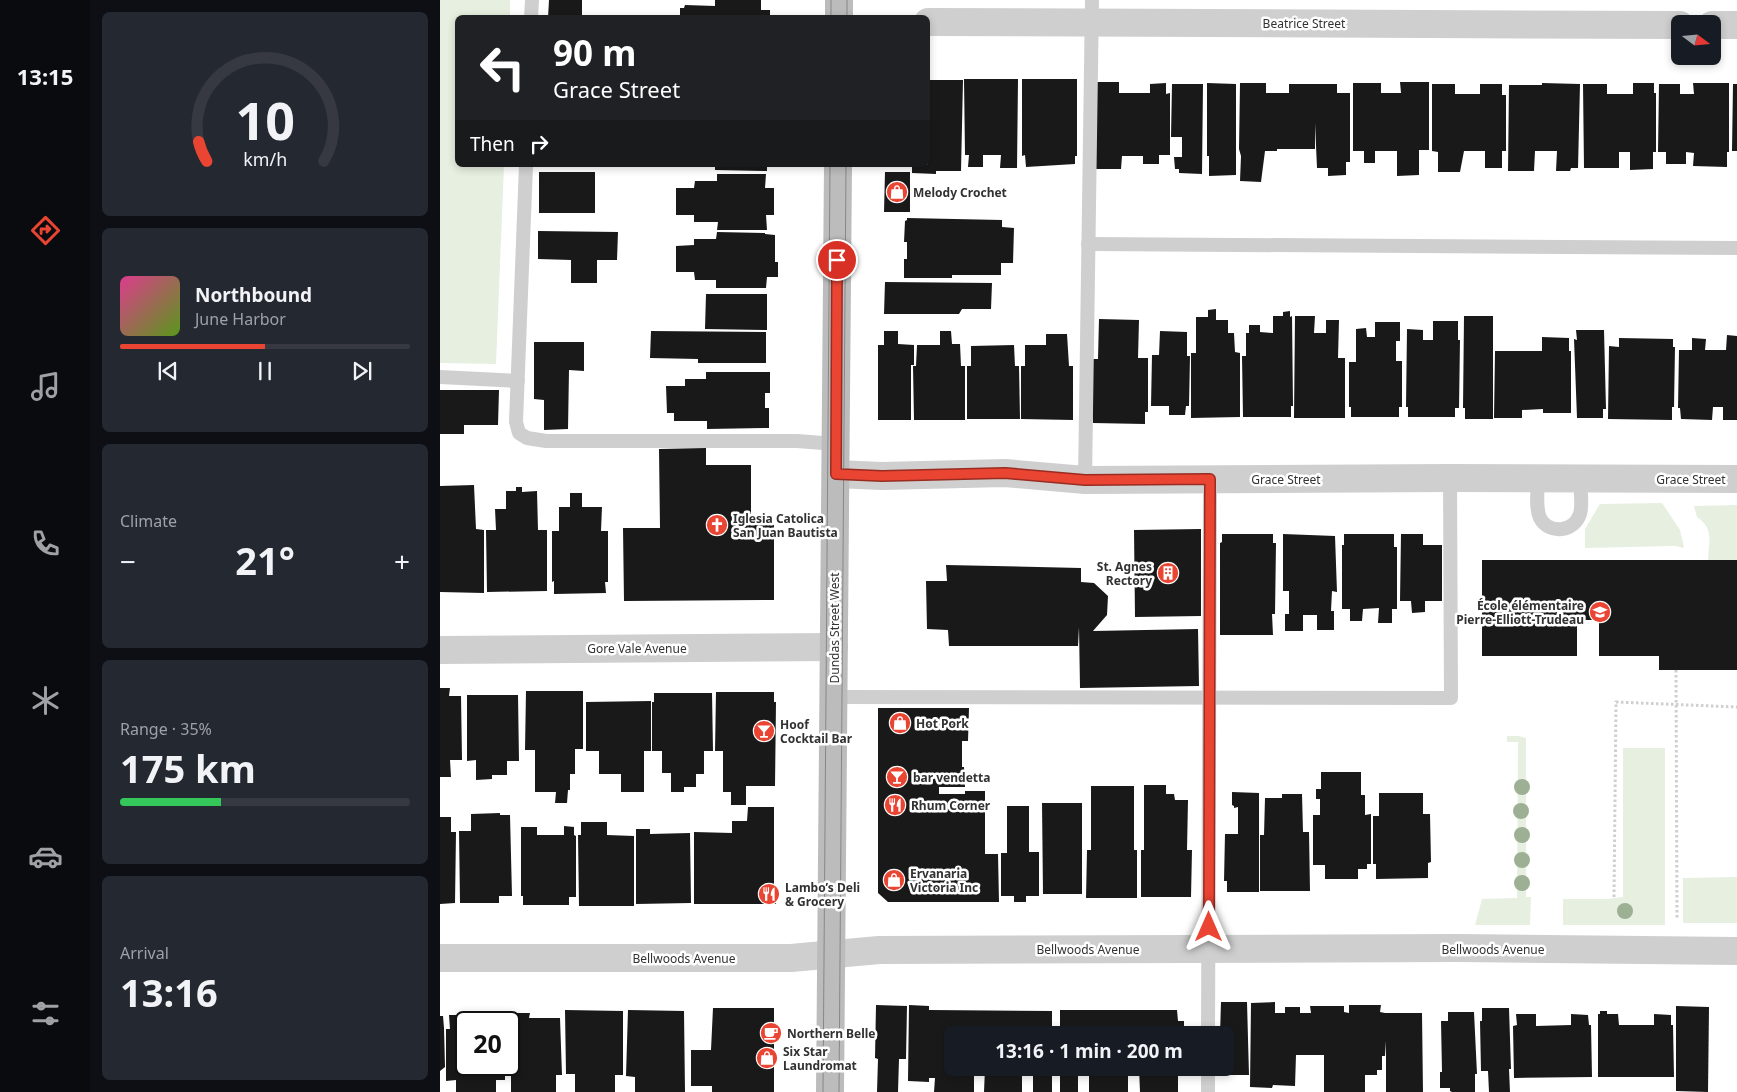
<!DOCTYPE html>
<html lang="en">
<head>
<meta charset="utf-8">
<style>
	:root { --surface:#171b24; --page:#242831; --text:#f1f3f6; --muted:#9ea1a6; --line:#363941; --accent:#ea4433 }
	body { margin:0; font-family:"Noto Sans",sans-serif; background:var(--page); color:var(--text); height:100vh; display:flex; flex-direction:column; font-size:19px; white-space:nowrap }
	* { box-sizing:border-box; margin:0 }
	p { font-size:16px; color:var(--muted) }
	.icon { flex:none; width:28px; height:28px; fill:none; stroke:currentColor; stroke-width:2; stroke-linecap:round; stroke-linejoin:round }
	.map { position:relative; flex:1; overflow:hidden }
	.sheet { display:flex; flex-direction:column; gap:12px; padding:12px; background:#0d0f14; width:350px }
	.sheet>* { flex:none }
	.top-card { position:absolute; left:15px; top:15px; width:475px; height:152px; border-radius:8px; box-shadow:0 2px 8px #0003; background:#202124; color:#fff; overflow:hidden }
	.needle { width:32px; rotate:106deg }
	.controls { position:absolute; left:1231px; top:15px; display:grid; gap:10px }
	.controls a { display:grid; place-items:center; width:50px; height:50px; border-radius:8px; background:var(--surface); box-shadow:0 2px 8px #0003; font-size:25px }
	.speed { position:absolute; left:15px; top:1011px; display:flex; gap:10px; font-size:25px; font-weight:700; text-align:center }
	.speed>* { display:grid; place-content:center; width:65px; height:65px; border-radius:50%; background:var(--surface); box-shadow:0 2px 8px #0003; line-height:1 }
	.speed .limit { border:2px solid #111; border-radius:8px; background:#fff; color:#111 }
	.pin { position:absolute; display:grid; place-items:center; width:42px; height:42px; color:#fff; margin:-21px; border:2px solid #fff; border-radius:50%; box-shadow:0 1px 5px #0007 }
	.me { position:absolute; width:55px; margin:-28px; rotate:0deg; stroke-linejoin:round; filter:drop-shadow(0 0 4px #0008) }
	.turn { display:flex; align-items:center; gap:18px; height:105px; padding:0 15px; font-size:22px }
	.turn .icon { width:65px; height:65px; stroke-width:2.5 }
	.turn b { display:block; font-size:35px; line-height:42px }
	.then { display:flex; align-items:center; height:48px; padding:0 15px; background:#0003; gap:10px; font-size:19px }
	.big { font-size:38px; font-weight:700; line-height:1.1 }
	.sheet .widget { flex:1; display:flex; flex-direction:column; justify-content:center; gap:8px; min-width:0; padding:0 18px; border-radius:8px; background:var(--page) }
	.sheet .dial { align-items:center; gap:0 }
	.dial svg { height:130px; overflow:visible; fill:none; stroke:var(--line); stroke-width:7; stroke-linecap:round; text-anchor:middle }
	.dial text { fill:var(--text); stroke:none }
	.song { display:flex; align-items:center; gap:15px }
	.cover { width:60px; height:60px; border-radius:8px; background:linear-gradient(135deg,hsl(330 70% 55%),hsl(90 70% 35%)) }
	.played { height:5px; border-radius:2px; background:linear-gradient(90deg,var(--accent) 50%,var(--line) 50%) }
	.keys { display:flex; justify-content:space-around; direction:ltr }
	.heat { display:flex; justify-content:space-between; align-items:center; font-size:28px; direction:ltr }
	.charge { height:8px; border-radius:4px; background:linear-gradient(90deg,#34c759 35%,var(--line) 0) }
	.trip { position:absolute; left:504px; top:1026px; width:290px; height:50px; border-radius:8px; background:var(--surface); box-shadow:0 2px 8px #0003; font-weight:700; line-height:50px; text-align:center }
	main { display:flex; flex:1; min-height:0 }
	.tab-bar { display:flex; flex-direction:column; width:90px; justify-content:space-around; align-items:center; background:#090b0e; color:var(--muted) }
	.tab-bar .icon { width:35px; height:35px }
	.tab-bar .selected { color:var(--accent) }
	.tab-bar b { font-size:22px; color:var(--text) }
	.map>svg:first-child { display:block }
</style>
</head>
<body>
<main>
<nav class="tab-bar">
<b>13:15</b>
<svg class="icon selected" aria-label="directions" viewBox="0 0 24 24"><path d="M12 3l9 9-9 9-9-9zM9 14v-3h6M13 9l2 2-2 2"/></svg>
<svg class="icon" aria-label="music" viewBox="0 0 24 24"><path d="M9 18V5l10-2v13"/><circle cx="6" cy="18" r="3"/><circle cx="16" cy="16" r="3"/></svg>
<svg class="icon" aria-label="phone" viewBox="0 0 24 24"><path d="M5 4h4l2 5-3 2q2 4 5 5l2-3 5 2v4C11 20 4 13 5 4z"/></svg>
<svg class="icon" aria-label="climate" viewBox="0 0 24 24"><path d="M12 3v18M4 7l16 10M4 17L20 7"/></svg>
<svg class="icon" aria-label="car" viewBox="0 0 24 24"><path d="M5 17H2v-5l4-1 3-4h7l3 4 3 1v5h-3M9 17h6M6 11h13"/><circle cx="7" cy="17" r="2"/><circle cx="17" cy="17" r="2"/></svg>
<svg class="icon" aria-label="filters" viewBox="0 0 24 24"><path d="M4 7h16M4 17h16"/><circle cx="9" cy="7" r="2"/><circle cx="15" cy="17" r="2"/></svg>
</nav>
<section class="sheet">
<div class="widget dial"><svg viewBox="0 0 100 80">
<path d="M14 69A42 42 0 1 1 86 69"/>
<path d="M14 69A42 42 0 0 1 9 57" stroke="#ea4433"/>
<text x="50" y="56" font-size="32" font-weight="700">10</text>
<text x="50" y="72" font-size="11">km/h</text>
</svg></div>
<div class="widget">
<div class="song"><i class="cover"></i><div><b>Northbound</b><p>June Harbor</p></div></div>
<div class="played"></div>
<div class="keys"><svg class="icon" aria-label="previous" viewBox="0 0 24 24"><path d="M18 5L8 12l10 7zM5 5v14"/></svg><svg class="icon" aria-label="pause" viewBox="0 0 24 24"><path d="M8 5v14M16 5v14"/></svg><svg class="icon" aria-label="next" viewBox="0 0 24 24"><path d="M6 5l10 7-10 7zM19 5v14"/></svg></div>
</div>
<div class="widget"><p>Climate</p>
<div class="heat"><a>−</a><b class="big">21°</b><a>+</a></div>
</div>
<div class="widget"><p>Range · 35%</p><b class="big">175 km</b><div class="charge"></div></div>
<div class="widget"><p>Arrival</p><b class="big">13:16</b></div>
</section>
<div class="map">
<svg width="1297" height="1092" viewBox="0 0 1297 1092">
	<rect width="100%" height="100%" fill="#fff"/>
	<g fill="#e6efe0">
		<path d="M0,0h70v17l-52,1v147h46l-8,199 -56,-1z"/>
		<path d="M1222,503l18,27 4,18 -9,-2 -90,2v-19l15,-25z"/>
		<path d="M1297,505v55h-29c1,-18 6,-32 -11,-43l-3,-11z"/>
		<path d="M1067,736h12l7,2v159h5l-1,28h-55l7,-26 35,-1 1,-156h-11z"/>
		<path d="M1183,748h42v177h-102v-26h44l16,-2z"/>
		<path d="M1297,877v46h-54v-45z"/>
	</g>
	<g fill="#191919">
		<path d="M109,0h33v18h-34z"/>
		<path d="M275,0h46v10h9v8h-90v-10h4l1,-3 30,1z"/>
		<path d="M524,79h54l-1,89h-17l1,-13h-18v12h-15l1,-12h-4z"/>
		<path d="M582,79h55v77h-2v8l-49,3 -1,-12 -3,1z"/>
		<path d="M488,80h35l-2,91h-25v3l-24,-1v-8h16z"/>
		<path d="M656,82h23v11h31v-9l16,-1v11l4,-1v62h-11v9h-16v-8h-21l-1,13h-27z"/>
		<path d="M960,82h29v68h-10v25l-22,1v-25h-22v12h-11v-12h-11v-68h28v10h20z"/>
		<path d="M767,83l29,1v91l-27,1v-20h-2z"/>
		<path d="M800,83h26v10h23v-9h48v9h13v69h-4v13l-18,1v-8h-11l-2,-45v26h-38v2h-12l-4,31 -21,-1 1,-25 -2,-7z"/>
		<path d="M1102,83l38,1 -2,84h-7l-1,3h-14l1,-20h-22l-1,20h-26l1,-86h33z"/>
		<path d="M1193,83h21v10h2v59h-3v17l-23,1v-18h-11v16h-35l-1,-84h24v10h26z"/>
		<path d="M1253,83h36v69h-2v15l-34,-1 1,-13 -8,-1v12h-20v-12h-8l1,-68h21v10h14z"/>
		<path d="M732,84h31l-1,90 -23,-1v-4h-4l-1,-12h8v-20h-11z"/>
		<path d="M992,84h23v10h25v-10h22v11h4v56h-4v17h-17v-17h-21l-4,21h-22v-20l-6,-1z"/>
		<path d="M1293,84h4v67h-5z"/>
		<path d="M275,165h52v6l-52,-1z"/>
		<rect x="99" y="172" width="56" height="41"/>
		<path d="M445,172h25v40h-26z"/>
		<path d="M277,174h49l-1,14h9v27h-8l1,15h-50l1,-8h-24v-7h-18v-27h18l1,-7h22z"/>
		<path d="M467,218l95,2v7l12,1 -1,35h-12v12h-49v3h-48v-19h3v-17h-3l1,-21 2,-1z"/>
		<path d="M98,231l80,1 -1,28h-20v23h-26v-23l-33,-1z"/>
		<path d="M277,232l48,1v1l10,1v27h3v15h-11l-1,11h-50v-8h-21l-1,-8h-18v-26l18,-1v-6h22z"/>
		<path d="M445,282l107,1 -1,26h-29l-3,5h-75z"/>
		<path d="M266,294h61v36l-62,-1z"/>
		<path d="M776,309v11h12v13h6l1,19 5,1v64l-49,1v-65h5v-36h12v-7z"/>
		<path d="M850,311v6l2,-1 1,90h-2v11h-48l-1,-61h4v-23h3v-8h11v7l13,1v-17h10v-4z"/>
		<path d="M855,316h20l-1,17h12v-13h13l-1,38h7v60h-51z"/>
		<path d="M1024,316h29v103h-28v-11h-2z"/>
		<path d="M659,319l40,1 -1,38h10v54h-3v12l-52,-1 -5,-64h10z"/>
		<path d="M993,321h25v19h2l-1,68h-4v9h-47v-10h-2l1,-78 16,1v10h10z"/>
		<path d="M935,322h25v19h-4v20h6v46h-3v10h-48v-10h-2v-45h7v-33l10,-1 1,9h8z"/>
		<path d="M1136,330h28l2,79h-3v9h-26l-3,-79 3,1z"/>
		<path d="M211,331l115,1v31h-68v-4l-48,-1z"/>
		<path d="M444,331h14v13l16,1v20h-3v55h-33v-75h6z"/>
		<path d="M500,331h11l1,13h8l1,22h4v54h-51l-1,-54h3l1,-21h23z"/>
		<path d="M720,331l27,1v24h3l-1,50h-3l-1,9h-16v-9h-18l1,-51h7z"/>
		<path d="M606,334h21l2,32h4v54l-52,-1v-53h4v-21h21z"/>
		<path d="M1287,335l10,1v84h-14v-13h-10l-1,13 -31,-1 -1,-11h-2l1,-58h13v-12l14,1 -1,11h21z"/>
		<path d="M1102,337l27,1v13h2v62h-28v-4l-21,1v8h-28l1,-67h47z"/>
		<path d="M1179,338l54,1v8h2l-1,60h-2v13l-64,-1 1,-73 10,1z"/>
		<path d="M94,342h50v29l-15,-1 -1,59 -24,1v-30l-10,-1z"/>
		<path d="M574,345l1,21h4l1,53h-53v-53h4v-20z"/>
		<path d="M266,372h64v21h-5v15h4v20l-62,1v-8h-33v-8h-7l-1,-27h19v-7h21z"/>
		<path d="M0,390h59l-1,35h-34v9h-24z"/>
		<path d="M266,448v17h45v57h23v78l-150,1 -1,-73h37l-1,-79z"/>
		<path d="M34,485l2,44 8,1v63l-44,-1v-106z"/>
		<path d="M76,487h6v5l15,-1 1,39h9v61l-60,1 -1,-62h10l-1,-21h11v-18h10z"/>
		<path d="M130,493h12v14h20l-1,24h7v51h-3l1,11 -52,1v-13l-2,1v-51h7v-24h11z"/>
		<path d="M761,529v87l-66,1 -1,-87z"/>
		<path d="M782,534h51v9h3l-1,71h-3l1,21h-53v-92l2,-1z"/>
		<path d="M843,534l52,2 2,56 -5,-1 -1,20h3v19h-17v-15h-14v16h-18v-17h4v-23h-6z"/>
		<path d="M904,534h50v13h3v62h-5v14h-14l1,-15 -16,1 -1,12h-12v-12h-8v-64h2z"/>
		<path d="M961,534h22v11h19v56h-17v11l-13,1 -1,-12h-11z"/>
		<path d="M1042,560h255v110h-78v-14h-60v-36h-22v36h-95z"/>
		<path d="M506,565l135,3v14l13,1 14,13 -1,19 -14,16 105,-2 1,57 -119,2 -1,-61 -1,19h-129l-1,-16 -21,-1 -1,-48h21z"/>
		<path d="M0,688h10l-1,8h12l1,64h-12l1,17h-11z"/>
		<path d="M86,691h57v58h-8v25h-5v16h-2l-1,13h-12l1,-11h-21v-42h-10z"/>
		<path d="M276,692h58v10h2l-1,84h-29v19h-15v-13h-8v-41h-8z"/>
		<path d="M214,693h58l1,58h-9v23h-8v13h-12v5h-13v-19h-9v-22h-10v-49h2z"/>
		<path d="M27,695h51l1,66h-12v14h-15v4l-16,1v-20l-9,1z"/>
		<path d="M211,701v50h-7v41h-23v-18h-22v-23h-13v-49z"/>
		<path d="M438,708h91l-1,33h-6v26h2l1,20h-26v7h26v-3h20v63h13l1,48h-111l-10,-9z"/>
		<path d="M881,772h40v23h4v20l6,-1v50h-4v5h-9v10h-33v-14h-12v-50h7v-16h-4v-10h5z"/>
		<path d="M704,785h22v9h8l1,6h13l-1,50h5l-1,47h-50v-47h3z"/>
		<path d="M651,786h43v64h3v48h-51l1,-48h4z"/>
		<path d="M792,792l27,1v99h-32v-11h-3l1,-47h13v-27l-4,1v-2l-2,-1z"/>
		<path d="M939,793h44v21h7l1,48 -3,1v15l-52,1v-15h-3v-48h6z"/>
		<path d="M842,794h20l1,38h6l1,59h-50v-56h4l1,-37h17z"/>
		<path d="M602,803h40v91h-39z"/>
		<path d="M567,806h22v46h10v44h-13v6h-12v-6h-13v-43h6z"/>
		<path d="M308,807h26v78l2,19h-82v-72l38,1v-12h15z"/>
		<path d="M60,813v2h10l2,81h-13v7h-39l-1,-72h12v-17z"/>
		<path d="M0,817h11v15h5l-1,71 -15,1z"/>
		<path d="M141,822h26v13l27,1v70h-55l-1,-71h3z"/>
		<path d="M124,826l10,1v8l2,1v61h-7v8h-46v-9h-2v-69h16v8h27z"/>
		<path d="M196,829h14v5l40,-1 1,70 -55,1z"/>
		<path d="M781,1002h26l2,73h-29v-7h5v-33h-5z"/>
		<path d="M835,1002v11h10v-6h15v6h11l-1,-7h34v6l5,1v-8h32l-1,7 5,1h37l1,79h-37v-51l-1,15h-3v14h-5v5h-12v17h-41v-37h-28l-1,31 -22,-1 -1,3 -22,-1 1,-84z"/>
		<path d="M436,1005l31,1 -1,53h-7l-1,33h-21l1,-33 -3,-1z"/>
		<path d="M469,1005l20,1v4l123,1v24h-100v33h22v24h-40l1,-14h-6v4l-21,-1z"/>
		<path d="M1236,1006l33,1 -1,85 -32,-1z"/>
		<path d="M273,1008h61v84h-62v-6h-21v-36h20z"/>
		<path d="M1042,1008h27l2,61h-2l1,23h-21l-1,-21h-7l-1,-50h2z"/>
		<path d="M125,1010l58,1v64h-8v17h-40v-18h-9z"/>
		<path d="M188,1010l56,1 1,81h-50v-15l-9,-1z"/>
		<path d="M620,1010h117l1,11h6v14h-124z"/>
		<path d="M1160,1011h7v3h11l1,11h35v-11l17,1v10h2l1,52h-76v-63h2z"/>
		<path d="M1008,1012h26l3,62h-2v18h-23l-2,-1v-3h-10v-16h2l-1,-51h7z"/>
		<path d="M68,1013h22l-1,5h31l2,57h-6v17h-45v-17h-3z"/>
		<path d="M1076,1014h20v12l35,-1v-11l17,1 1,10h2l1,52 -78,1 -1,-52 4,-1z"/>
		<path d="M9,1015h53v7h-36v43h39v15h-9v12h-40v-12l-10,1v-52h4z"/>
		<path d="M0,1016h3l1,12 1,39 -5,4z"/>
		<path d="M545,1068h37v24h-38z"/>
		<rect x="593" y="1068" width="19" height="24"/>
		<rect x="620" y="1068" width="18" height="24"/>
		<rect x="649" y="1068" width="39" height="24"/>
		<path d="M699,1068h44v1h-5v23h-38z"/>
	</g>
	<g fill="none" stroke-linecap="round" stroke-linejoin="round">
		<g stroke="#cfcfcf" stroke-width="3" stroke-dasharray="2.5 2.5" stroke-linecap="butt">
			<path d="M1236,670l1,249"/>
			<path d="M1174,897l2,-195 121,5"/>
		</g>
		<g stroke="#cfcfcf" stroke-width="14">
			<path d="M91,18l1,-18"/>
			<path d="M86,165l-10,257 3,11 8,5 19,3h251l39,3"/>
			<path d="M648,244l649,4"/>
			<path d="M0,377l78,4"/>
			<path d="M1098,478c0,12 -3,29 2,40 9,17 34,14 40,-4 3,-10 0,-24 0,-35"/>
			<path d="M645,480l7,-480"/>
			<path d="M394,697l617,1 -1,-220"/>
			<path d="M768,1035l2,-556"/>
			<path d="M768,1092v-24"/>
		</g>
		<g stroke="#cfcfcf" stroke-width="28">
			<path d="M488,22l752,3"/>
			<path d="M1272,25h25"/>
			<path d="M396,474l46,2 123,-3 80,7 365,-2 287,1"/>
			<path d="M0,650l394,-3"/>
			<path d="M0,958h351l88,-8 579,-2 279,3"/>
		</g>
		<g stroke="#bcbcbc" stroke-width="28">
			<path d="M399,18v-18"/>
			<path d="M390,1092l8,-927"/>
		</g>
		<g stroke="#878787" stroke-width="1">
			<path d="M391,18v-18"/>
			<path d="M407,18v-18"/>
			<path d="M383,1092l7,-927"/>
			<path d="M399,1092l7,-927"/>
		</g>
	</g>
	<g fill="#9db094">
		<circle cx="1082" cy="787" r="8"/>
		<circle cx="1081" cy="811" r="8"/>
		<circle cx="1082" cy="835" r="8"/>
		<circle cx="1082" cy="860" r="8"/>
		<circle cx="1082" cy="883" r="8"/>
		<circle cx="1185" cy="911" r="8"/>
	</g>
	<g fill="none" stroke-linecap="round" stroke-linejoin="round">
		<g stroke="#982c21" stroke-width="12">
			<path id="route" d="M397,260l-1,214 46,2 123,-3 80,7 125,-1 -1,448"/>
		</g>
		<use href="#route" stroke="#ea4433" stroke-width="9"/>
	</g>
	<defs>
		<g id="shop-disc" transform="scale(1.125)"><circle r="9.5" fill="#ea4433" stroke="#fff"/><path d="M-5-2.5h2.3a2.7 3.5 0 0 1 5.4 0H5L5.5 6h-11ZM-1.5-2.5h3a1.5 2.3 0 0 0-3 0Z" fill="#fff"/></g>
		<g id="church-disc" transform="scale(1.125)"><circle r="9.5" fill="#ea4433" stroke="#fff"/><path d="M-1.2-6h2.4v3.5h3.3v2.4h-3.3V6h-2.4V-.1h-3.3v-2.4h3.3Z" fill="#fff"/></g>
		<g id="building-disc" transform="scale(1.125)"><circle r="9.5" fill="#ea4433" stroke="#fff"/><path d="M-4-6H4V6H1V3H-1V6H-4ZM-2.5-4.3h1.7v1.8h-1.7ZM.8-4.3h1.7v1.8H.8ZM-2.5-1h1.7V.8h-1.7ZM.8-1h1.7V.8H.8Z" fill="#fff"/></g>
		<g id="school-disc" transform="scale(1.125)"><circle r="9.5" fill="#ea4433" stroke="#fff"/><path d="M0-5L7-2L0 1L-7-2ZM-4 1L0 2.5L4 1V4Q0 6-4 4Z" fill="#fff"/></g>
		<g id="bar-disc" transform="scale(1.125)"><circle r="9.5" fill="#ea4433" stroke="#fff"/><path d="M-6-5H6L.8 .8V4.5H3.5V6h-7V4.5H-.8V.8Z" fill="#fff"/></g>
		<g id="restaurant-disc" transform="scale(1.125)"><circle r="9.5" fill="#ea4433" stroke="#fff"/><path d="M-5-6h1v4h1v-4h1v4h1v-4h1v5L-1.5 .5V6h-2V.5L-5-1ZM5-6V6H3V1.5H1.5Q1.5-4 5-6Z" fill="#fff"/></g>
		<g id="cafe-disc" transform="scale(1.125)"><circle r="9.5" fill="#ea4433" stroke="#fff"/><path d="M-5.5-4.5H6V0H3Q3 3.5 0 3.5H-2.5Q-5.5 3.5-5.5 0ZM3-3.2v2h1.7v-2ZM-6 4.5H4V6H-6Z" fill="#fff"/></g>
	</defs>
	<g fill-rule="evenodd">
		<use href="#shop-disc" x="457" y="192"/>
		<use href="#church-disc" x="277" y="525"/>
		<use href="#building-disc" x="728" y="573"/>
		<use href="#school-disc" x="1160" y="612"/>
		<use href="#shop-disc" x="460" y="723"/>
		<use href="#bar-disc" x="324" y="731"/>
		<use href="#bar-disc" x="457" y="777"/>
		<use href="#restaurant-disc" x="455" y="805"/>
		<use href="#shop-disc" x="454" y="880"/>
		<use href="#restaurant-disc" x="329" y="894"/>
		<use href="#cafe-disc" x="331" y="1033"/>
		<use href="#shop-disc" x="327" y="1058"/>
	</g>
	<g text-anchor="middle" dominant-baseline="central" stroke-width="5" stroke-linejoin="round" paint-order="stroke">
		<g font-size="12" fill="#323232" stroke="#fff">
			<text x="864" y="23">Beatrice Street</text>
			<text x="846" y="479">Grace Street</text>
			<text x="1251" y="479">Grace Street</text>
			<text transform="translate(394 628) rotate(-90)">Dundas Street West</text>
			<text x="197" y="648">Gore Vale Avenue</text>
			<text x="648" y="949">Bellwoods Avenue</text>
			<text x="1053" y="949">Bellwoods Avenue</text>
			<text x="244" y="958">Bellwoods Avenue</text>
		</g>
		<g font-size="12" font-weight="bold" fill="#323232" stroke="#fff" text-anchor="start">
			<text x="473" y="192">Melody Crochet</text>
			<text x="293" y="518">Iglesia Catolica<tspan x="293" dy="14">San Juan Bautista</tspan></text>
			<text x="712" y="566" text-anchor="end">St. Agnes<tspan x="712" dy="14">Rectory</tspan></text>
			<text x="1144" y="605" text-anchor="end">École élémentaire<tspan x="1144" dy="14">Pierre-Elliott-Trudeau</tspan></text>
			<text x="476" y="723">Hot Pork</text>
			<text x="340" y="724">Hoof<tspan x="340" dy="14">Cocktail Bar</tspan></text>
			<text x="473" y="777">bar vendetta</text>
			<text x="471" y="805">Rhum Corner</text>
			<text x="470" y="873">Ervanaria<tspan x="470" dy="14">Victoria Inc</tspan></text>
			<text x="345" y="887">Lambo’s Deli<tspan x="345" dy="14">&amp; Grocery</tspan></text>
			<text x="347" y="1033">Northern Belle</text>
			<text x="343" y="1051">Six Star<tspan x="343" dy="14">Laundromat</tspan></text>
		</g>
	</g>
</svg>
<div class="controls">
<a><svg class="needle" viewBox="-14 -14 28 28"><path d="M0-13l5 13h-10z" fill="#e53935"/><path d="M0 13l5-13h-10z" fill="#9ea1a6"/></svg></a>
</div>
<div class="speed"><div class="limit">20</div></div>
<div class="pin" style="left:397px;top:260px;background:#d93025"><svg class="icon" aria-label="arrive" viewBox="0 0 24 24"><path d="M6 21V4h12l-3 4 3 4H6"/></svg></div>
<svg class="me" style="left:769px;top:927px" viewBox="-20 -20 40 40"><path d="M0-17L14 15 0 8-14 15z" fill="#ea4433" stroke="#fff" stroke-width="4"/></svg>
<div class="trip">13:16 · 1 min · 200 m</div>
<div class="top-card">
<div class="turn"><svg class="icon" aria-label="left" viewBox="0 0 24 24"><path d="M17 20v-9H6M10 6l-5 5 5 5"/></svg><div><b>90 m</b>Grace Street</div></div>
<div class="then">Then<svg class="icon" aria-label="right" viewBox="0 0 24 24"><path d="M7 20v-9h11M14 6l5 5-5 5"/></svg></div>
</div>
</div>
</main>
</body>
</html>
